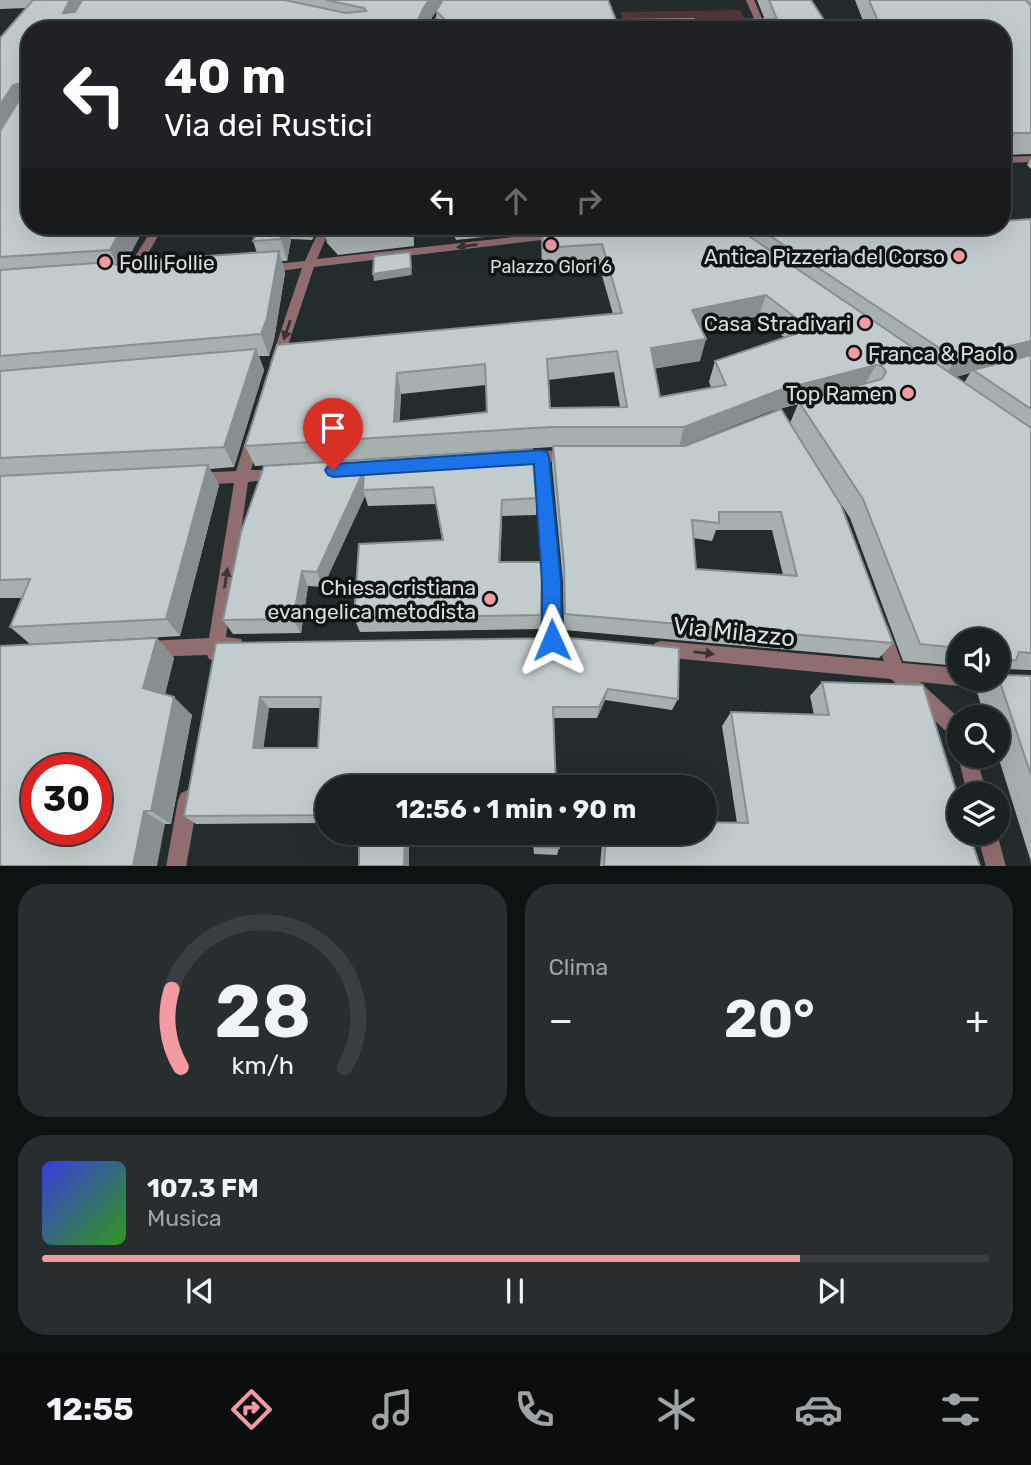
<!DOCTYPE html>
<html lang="it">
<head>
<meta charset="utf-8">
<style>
	:root { --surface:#1b2122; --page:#282e2f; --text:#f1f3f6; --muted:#a0a3a5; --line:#393e40; --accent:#f49aa2 }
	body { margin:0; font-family:Rubik,sans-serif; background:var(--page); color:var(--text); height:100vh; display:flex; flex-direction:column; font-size:26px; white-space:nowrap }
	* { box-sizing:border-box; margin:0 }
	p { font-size:23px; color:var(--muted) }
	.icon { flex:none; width:38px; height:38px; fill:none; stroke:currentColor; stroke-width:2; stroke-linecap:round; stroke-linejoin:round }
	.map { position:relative; height:866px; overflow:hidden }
	.details { display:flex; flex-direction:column; gap:18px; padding:18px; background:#0f1213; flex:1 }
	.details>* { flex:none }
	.top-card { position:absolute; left:21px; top:21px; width:990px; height:214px; border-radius:28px; box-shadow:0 7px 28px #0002,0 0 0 2px var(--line); background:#202124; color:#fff; overflow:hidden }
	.fabs { position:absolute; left:947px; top:628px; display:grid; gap:14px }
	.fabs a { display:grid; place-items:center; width:63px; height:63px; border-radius:50%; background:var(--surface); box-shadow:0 7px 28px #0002,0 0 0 2px var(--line); font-size:35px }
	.speed { position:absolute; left:21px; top:754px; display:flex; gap:14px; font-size:35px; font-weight:700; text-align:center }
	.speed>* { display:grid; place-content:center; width:91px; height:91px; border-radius:50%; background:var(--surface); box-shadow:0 7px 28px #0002,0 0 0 2px var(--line); line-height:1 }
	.speed .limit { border:10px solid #d22; background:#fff; color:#111 }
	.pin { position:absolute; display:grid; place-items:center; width:60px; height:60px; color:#fff; margin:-72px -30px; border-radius:50% 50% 50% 0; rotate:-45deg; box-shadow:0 0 7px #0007 }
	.pin .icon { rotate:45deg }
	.me { position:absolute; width:77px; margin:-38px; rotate:359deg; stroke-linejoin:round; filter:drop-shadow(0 0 5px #0008) }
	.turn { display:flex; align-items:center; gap:24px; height:147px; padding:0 28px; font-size:32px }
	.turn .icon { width:91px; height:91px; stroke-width:2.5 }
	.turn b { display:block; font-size:49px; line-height:60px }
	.lanes { display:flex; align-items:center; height:66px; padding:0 28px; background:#0003; justify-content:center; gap:35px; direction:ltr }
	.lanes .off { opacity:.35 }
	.big { font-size:52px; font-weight:700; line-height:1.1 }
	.details .widget { flex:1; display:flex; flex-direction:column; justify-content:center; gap:10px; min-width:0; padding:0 24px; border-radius:28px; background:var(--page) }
	.details .dial { align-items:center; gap:0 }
	.dial svg { height:182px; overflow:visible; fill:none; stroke:var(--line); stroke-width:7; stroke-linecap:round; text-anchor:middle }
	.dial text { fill:var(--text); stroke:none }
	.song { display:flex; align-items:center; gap:21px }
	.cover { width:84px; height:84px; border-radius:10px; background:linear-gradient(135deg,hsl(240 70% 55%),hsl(110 70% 35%)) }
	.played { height:7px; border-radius:4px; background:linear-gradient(90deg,var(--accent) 80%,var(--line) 80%) }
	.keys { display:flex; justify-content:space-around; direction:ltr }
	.heat { display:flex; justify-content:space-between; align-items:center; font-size:38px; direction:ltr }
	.details .tiles { flex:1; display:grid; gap:18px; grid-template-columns:1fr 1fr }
	.widget:last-child { grid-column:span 2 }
	.trip { position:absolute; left:315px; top:775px; width:402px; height:70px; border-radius:35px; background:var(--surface); box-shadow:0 7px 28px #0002,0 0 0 2px var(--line); font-weight:700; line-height:70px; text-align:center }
	.menu { display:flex; height:112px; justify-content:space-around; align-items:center; background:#0b0d0e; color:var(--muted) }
	.menu .icon { width:49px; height:49px }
	.menu .on { color:var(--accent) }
	.menu b { font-size:32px; color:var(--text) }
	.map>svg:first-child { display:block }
</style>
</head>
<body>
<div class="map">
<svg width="1031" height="867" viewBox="0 0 1031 867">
	<rect width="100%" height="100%" fill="#242c2e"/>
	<path fill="#513638" d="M740,10l10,20h-124l-6,-18z"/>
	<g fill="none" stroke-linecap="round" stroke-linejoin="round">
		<g fill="#906d6f" fill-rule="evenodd">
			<path d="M446,0h8l-19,30h-8z"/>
			<path d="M746,0h8l13,30h-8z"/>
			<path d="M1031,156v6l-28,1v-6z"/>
			<path d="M154,226h10l-31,53h-8l-2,-3z"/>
			<path d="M321,226h10l-14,33 241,-27 6,3 -6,3 -244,29 -32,96 -6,5 -5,-2 -1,-3 32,-95 -37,5 -6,-4 6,-4 40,-4z"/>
			<path d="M254,431l5,1 2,4 -10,34h33l2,4 -2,4 -36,4 -22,155 15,2 3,6 -3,6 -18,3 -2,5 -6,2 -6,-2 -2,-4 -60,2 -6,-2 -3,-6 3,-6 6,-2 62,-3 25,-155 -39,2 -5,-2 -2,-4 2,-4 5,-2 41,-2 11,-35 2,-4z"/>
			<path d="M569,450l5,2 2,4 -2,4 -25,2 11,120 1,58 -3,6 -6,2 -6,-2 -3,-6 1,-58 -10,-119 -23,-1 -2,-4 2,-4 5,-2z"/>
			<path d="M882,624l6,2 14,37 57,5v11h8l-2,4 -6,3 -39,-4 39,36v21l-7,-2 -61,-58 -230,-22 -6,-2 -3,-6 3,-6 6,-2 223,20 -11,-29 3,-6z"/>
			<path d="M959,753v3h17l11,38h-20l-9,-38z"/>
			<path d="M188,790l7,3 3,7 -12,67h-20l12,-67 3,-7z"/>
			<path d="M977,833h20l9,34h-20z"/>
		</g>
	</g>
	<g fill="#a7afb1" fill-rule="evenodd">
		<path d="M0,0h608l8,20 79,1 70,-1 -8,-20h54l17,26h37l-10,-26h176v154l-28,1v-125h-565l-2,-19 6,-9 -18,28 -394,196h115l-19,36 131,-9 -4,-12 7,-15h60l-8,14 -21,-1 -4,22h-5l3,12 -11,67 -5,16h-10l5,14 -30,97 -24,2 9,16 -39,151 -150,8 -20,-17 12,-29h-22v-560l26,-30 -26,1z"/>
		<path d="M1031,158v11l-4,-4z"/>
		<path d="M1031,219v451l-26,-1 -4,3 7,3 23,1v186l-33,-106v-38h-13l-12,-39h25v-39h-39v26l-56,-5 -53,-143 -60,-95 8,-19 -27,7 -89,35h3l96,-37 112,234 -14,15 -315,-28 -1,-48 -11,-117 1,-18 -298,19 -10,-20 32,-101 336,-31 -14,-49 -57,5 -1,-39 -85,9 -6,-14h553zM759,316l26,22 -70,23 -6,21 2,5 -51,10 -5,-29 45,-7 1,-33zM614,372l6,35 -70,1 -2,-28zM970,373l-6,10 -8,-6zM486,385l1,27 -88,9 2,-27zM716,530h56l11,45 -87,-6 -3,-31 19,3z"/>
		<path d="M323,226h91v20l-76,9 -11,-12z"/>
		<path d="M264,466l272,32v17l-34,1 -2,46 41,53 -1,14 -180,3 -6,-14 88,-78 -6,-36 -68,2 -3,-10 -42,91 -15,-1 -7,47 -68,1 -10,-14z"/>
		<path d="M157,638l17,20 -9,36 27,21 -21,109h-6l-165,42z"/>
		<path d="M569,638l109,61 -6,11 -67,-10 -8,18h-43l-227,70v35l-131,1 -12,-8 32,-173zM269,708h51l-2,40h-55z"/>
		<path d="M822,682l158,184h-380l3,-33h102l32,-10 -15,-97 9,-14 83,3 -4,-19z"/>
		<path d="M359,833h136l-86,10v23h-50z"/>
		<path d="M532,833h26l1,15 -2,7 -23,-1z"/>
	</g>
	<g fill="#888f90">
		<path d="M70,0h19l-16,30 -10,-17z"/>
		<path d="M429,0h14l-19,30h-10l9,-21z"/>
		<path d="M21,83l9,16 -30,46v-40l13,-20z"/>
		<path d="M123,226h22l-24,46 -11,-22z"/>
		<path d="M283,226h4l4,13 -4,22 -6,-22z"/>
		<path d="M308,226h12l-8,14z"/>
		<path d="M412,226h2v20z"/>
		<path d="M279,251l6,22 -11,67 -5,16 -8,-22z"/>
		<path d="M410,252l2,23 -38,6 -1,-7z"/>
		<path d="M766,295l-7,21 -72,15 5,-21z"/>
		<path d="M706,339l-6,22 -53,9 4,-22z"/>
		<path d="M1031,341v17l-58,12 -3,3 -28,7 14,-21z"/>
		<path d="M256,349l8,21 -30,97 -10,-20z"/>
		<path d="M876,365l-12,21 -65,16 -1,2 -27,7 -92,36 5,-20 96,-37z"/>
		<path d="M397,373l4,21 -2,42 -5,-14z"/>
		<path d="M208,465l11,20 -39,151 -14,-17z"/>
		<path d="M364,470l-1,20 2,6 -42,91 -6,-15z"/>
		<path d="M502,500v16l-2,61 -1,-15z"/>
		<path d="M302,571l6,15 -7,47 -8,-14z"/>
		<path d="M157,638l17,20 -12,48 -19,-18z"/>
		<path d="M608,689l-3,11 -8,18 2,-11z"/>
		<path d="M174,697l18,18 -21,109 -20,-13z"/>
		<path d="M260,697l9,11 -7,50 -9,-10z"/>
		<path d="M144,811l21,13 -8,42h-24z"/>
		<path d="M405,836l4,7v23h-5z"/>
	</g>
	<g fill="#c2ccce" stroke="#888f90" stroke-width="2" fill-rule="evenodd">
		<path d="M33,0h37l-7,13 12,-1 7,-12h202l62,13 20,-2 -2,-3 -38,-8h103l-6,9 -9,21h-384v196h93l-13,24 -110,7v-126l21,-34v-14l-8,2 -13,20v-67z"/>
		<path d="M443,0h165l8,20 78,-1 1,2 82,-2 -8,-19h42l17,26h52l-11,-26h157l5,6v127h-17l-2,4 -8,-2 -1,-2v-103h-548l-19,-19z"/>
		<path d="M1031,219v122l-75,18 -201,-133h248v-5z"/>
		<path d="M260,226h23l-2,13 -28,2z"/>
		<path d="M326,226h74l-66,7z"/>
		<path d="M542,226h192l297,202v225l-12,-1 -3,8 -18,2v-22h-39v8l-39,-4 -57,-145 -64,-97 83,-23 4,-7 -4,-6 -6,-1 -96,25 -96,37h-134l-305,19 32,-101 345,-32 -20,-69 -59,4zM766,295l44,34 -95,32 11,24 -66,12 -9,-49 55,-9 -14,-29zM617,351l10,56 -77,1 -3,-49zM485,364l2,48 -93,10 3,-49z"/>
		<path d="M279,251l-12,67 -6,16 -261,22v-86l110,-8 7,3 5,-3z"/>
		<path d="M410,252l1,16 -38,6 1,-18z"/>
		<path d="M256,349l-32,98 -224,11v-87z"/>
		<path d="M1031,355v54l-58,-39z"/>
		<path d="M781,409l60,96 52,138 -328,-29 -1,-49 -11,-119h132zM719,512h62l16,64 -101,-7 -4,-49 27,3z"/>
		<path d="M532,449l4,49 -34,2 -3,62h43l-1,53 -187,3 5,-74 84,-4 -10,-53 -70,3 1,-20 -47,102 -15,-1 -9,48 -70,1 18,-88 23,-66z"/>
		<path d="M208,465l-42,154 -156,8 20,-48 -30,1v-104z"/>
		<path d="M157,638l-14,50 31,9 -23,114h-7l-11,55h-133v-220zM37,770h59v60h-59z"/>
		<path d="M569,638l110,10 -1,51 -70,-10 -9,18h-46l3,81h-229v27l-143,1 32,-173zM260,697h61l-3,51h-65z"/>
		<path d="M998,667l1,4 9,4 23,1v99l-33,-99z"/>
		<path d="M822,682l101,3 36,115v33h10l11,33h-376l2,-33h99v-11l43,1 -17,-111 98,3z"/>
		<path d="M359,833h69l-23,3 -1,30h-45z"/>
		<path d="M533,833h25l1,15 -25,-1z"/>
	</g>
	<defs><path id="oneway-solid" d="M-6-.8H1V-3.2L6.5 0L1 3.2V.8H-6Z" transform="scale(1.75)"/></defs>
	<g fill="#3d3334">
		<use href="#oneway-solid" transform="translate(467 246) rotate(173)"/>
		<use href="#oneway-solid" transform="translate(287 330) rotate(109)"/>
		<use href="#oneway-solid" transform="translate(226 578) rotate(-81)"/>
		<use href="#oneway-solid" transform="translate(704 653) rotate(6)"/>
	</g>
	<path fill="#1a73e8" stroke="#114b97" stroke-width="2" d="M541,450l6,2 2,5 12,125 1,58 -3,7 -7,2 -7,-2 -3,-7v-58l-8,-118 -201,13 -5,-2 -3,-5 3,-4 5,-2z"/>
	<g fill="#f49aa2" stroke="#101414" stroke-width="2.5">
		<circle cx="551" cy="245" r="7"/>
		<circle cx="959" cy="256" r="7"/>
		<circle cx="105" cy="262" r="7"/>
		<circle cx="865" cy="323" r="7"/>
		<circle cx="854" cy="353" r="7"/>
		<circle cx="908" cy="393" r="7"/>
		<circle cx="490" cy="599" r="7"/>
	</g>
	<g text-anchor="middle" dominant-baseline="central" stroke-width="7" stroke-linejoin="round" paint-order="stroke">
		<g font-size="18" fill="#dadfe0" stroke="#101414">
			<text x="551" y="267">Palazzo Glori 6</text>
		</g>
		<g font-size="21" fill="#dadfe0" stroke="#101414" text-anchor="end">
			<text x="945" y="256">Antica Pizzeria del Corso</text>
			<text x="119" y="262" text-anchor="start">Folli Follie</text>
			<text x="851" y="323">Casa Stradivari</text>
			<text x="868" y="353" text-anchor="start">Franca &amp; Paolo</text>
			<text x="894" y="393">Top Ramen</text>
			<text x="476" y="587">Chiesa cristiana<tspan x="476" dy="24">evangelica metodista</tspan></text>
		</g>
		<g font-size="24" fill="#dadfe0" stroke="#101414">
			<text transform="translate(734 632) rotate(6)">Via Milazzo</text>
		</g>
	</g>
</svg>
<div class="fabs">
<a><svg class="icon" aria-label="sound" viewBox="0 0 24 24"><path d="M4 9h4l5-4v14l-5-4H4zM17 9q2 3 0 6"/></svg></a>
<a><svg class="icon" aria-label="search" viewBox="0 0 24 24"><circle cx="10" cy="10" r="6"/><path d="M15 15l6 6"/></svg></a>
<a><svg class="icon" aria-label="layers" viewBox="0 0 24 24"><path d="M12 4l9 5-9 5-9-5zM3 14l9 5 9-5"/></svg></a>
</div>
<div class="speed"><div class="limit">30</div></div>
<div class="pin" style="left:333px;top:470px;background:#d93025"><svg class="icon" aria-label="arrive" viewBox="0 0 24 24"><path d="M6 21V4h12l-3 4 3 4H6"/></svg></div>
<svg class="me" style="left:552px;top:640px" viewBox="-20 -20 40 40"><path d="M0-17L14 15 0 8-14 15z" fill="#1a73e8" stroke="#fff" stroke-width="4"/></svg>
<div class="trip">12:56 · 1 min · 90 m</div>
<div class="top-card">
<div class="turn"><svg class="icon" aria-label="left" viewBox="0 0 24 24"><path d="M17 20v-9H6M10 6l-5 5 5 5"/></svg><div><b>40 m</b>Via dei Rustici</div></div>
<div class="lanes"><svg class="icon" aria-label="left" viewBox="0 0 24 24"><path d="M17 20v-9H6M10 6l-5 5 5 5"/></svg><svg class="icon off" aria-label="ahead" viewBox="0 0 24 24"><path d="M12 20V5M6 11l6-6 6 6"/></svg><svg class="icon off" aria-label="right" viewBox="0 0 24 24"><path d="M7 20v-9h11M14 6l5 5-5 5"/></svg></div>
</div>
</div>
<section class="details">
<div class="tiles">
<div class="widget dial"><svg viewBox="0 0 100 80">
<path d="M14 69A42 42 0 1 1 86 69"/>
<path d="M14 69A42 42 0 0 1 10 35" stroke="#f49aa2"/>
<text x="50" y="56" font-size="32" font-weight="700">28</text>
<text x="50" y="72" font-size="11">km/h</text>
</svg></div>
<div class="widget"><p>Clima</p>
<div class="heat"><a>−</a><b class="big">20°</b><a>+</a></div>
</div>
<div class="widget">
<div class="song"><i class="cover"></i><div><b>107.3 FM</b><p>Musica</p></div></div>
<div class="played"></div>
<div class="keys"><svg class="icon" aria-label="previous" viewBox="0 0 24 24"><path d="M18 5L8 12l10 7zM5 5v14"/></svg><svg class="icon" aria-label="pause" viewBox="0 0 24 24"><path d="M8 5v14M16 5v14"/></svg><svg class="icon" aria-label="next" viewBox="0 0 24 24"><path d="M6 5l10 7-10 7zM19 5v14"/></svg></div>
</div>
</div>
</section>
<nav class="menu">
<b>12:55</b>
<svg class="icon on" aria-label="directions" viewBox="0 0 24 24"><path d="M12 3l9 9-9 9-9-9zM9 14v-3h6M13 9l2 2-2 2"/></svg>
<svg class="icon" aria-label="music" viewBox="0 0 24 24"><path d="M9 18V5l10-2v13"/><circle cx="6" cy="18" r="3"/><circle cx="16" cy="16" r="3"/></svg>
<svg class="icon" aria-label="phone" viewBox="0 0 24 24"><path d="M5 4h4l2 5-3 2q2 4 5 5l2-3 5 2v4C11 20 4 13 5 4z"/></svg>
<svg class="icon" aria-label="climate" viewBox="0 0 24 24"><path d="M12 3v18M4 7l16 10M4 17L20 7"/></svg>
<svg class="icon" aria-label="car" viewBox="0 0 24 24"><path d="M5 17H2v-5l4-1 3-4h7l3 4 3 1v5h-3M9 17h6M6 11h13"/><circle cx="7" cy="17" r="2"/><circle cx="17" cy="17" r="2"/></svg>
<svg class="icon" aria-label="filters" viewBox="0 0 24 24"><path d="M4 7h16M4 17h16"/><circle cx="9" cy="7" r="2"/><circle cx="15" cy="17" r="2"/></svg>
</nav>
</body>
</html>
